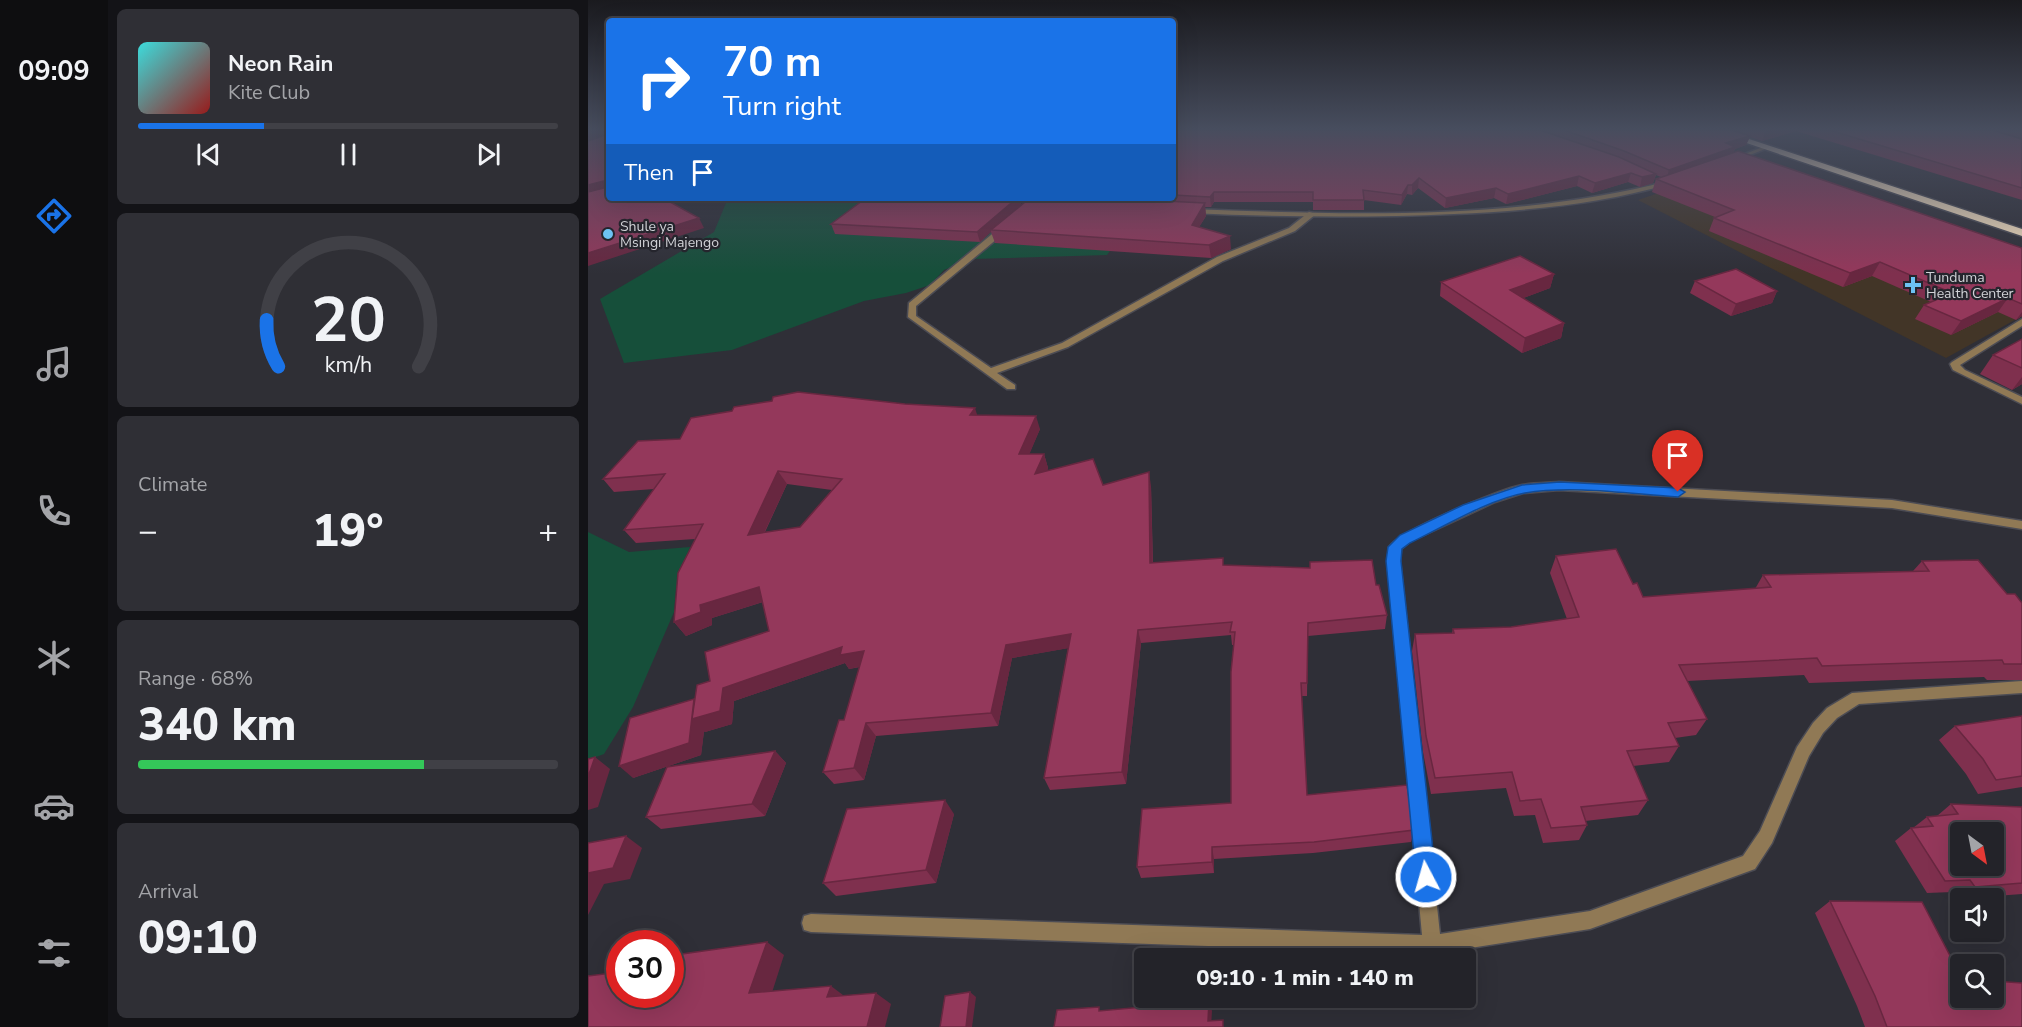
<!DOCTYPE html>
<html lang="en">
<head>
<meta charset="utf-8">
<style>
	:root { --surface:#232329; --page:#2f2f35; --text:#f1f3f6; --muted:#a3a4a8; --line:#404046; --accent:#1a73e8 }
	body { margin:0; font-family:"Nunito Sans",sans-serif; background:var(--page); color:var(--text); height:100vh; display:flex; flex-direction:column; font-size:22px; white-space:nowrap }
	* { box-sizing:border-box; margin:0 }
	p { font-size:20px; color:var(--muted) }
	.icon { flex:none; width:33px; height:33px; fill:none; stroke:currentColor; stroke-width:2; stroke-linecap:round; stroke-linejoin:round }
	.map { position:relative; flex:1; overflow:hidden }
	.side { display:flex; flex-direction:column; gap:9px; padding:9px; background:#131317; width:480px }
	.side>* { flex:none }
	.hud { position:absolute; left:18px; top:18px; width:570px; height:183px; border-radius:6px; box-shadow:0 6px 24px #0002,0 0 0 2px var(--line); background:#1a73e8; color:#fff; overflow:hidden }
	.needle { width:39px; rotate:148deg }
	.fabs { position:absolute; left:1362px; top:822px; display:grid; gap:12px }
	.fabs a { display:grid; place-items:center; width:54px; height:54px; border-radius:6px; background:var(--surface); box-shadow:0 6px 24px #0002,0 0 0 2px var(--line); font-size:30px }
	.speed { position:absolute; left:18px; top:930px; display:flex; gap:12px; font-size:30px; font-weight:700; text-align:center }
	.speed>* { display:grid; place-content:center; width:78px; height:78px; border-radius:50%; background:var(--surface); box-shadow:0 6px 24px #0002,0 0 0 2px var(--line); line-height:1 }
	.speed .limit { border:9px solid #d22; background:#fff; color:#111 }
	.pin { position:absolute; display:grid; place-items:center; width:51px; height:51px; color:#fff; margin:-62px -26px; border-radius:50% 50% 50% 0; rotate:-45deg; box-shadow:0 0 6px #0007 }
	.pin .icon { rotate:45deg }
	.me { position:absolute; width:66px; margin:-33px; rotate:354deg; stroke-linejoin:round; filter:drop-shadow(0 0 4px #0008) }
	.turn { display:flex; align-items:center; gap:21px; height:126px; padding:0 18px; font-size:27px }
	.turn .icon { width:78px; height:78px; stroke-width:2.5 }
	.turn b { display:block; font-size:42px; line-height:51px }
	.then { display:flex; align-items:center; height:57px; padding:0 18px; background:#0003; gap:12px; font-size:22px }
	.big { font-size:45px; font-weight:800; line-height:1.1 }
	.side .card { flex:1; display:flex; flex-direction:column; justify-content:center; gap:9px; min-width:0; padding:0 21px; border-radius:9px; background:var(--page) }
	.side .dial { align-items:center; gap:0 }
	.dial svg { height:156px; overflow:visible; fill:none; stroke:var(--line); stroke-width:7; stroke-linecap:round; text-anchor:middle }
	.dial text { fill:var(--text); stroke:none }
	.song { display:flex; align-items:center; gap:18px }
	.cover { width:72px; height:72px; border-radius:9px; background:linear-gradient(135deg,hsl(180 70% 55%),hsl(0 70% 35%)) }
	.played { height:6px; border-radius:3px; background:linear-gradient(90deg,var(--accent) 30%,var(--line) 30%) }
	.keys { display:flex; justify-content:space-around; direction:ltr }
	.heat { display:flex; justify-content:space-between; align-items:center; font-size:33px; direction:ltr }
	.charge { height:9px; border-radius:4px; background:linear-gradient(90deg,#34c759 68%,var(--line) 0) }
	.trip { position:absolute; left:546px; top:948px; width:342px; height:60px; border-radius:6px; background:var(--surface); box-shadow:0 6px 24px #0002,0 0 0 2px var(--line); font-weight:800; line-height:60px; text-align:center }
	main { display:flex; flex:1; min-height:0 }
	.tab-bar { display:flex; flex-direction:column; width:108px; justify-content:space-around; align-items:center; background:#0e0e10; color:var(--muted) }
	.tab-bar .icon { width:42px; height:42px }
	.tab-bar .selected { color:var(--accent) }
	.tab-bar b { font-size:27px; color:var(--text) }
	.map>svg:first-child { display:block }
</style>
</head>
<body>
<main>
<nav class="tab-bar">
<b>09:09</b>
<svg class="icon selected" aria-label="directions" viewBox="0 0 24 24"><path d="M12 3l9 9-9 9-9-9zM9 14v-3h6M13 9l2 2-2 2"/></svg>
<svg class="icon" aria-label="music" viewBox="0 0 24 24"><path d="M9 18V5l10-2v13"/><circle cx="6" cy="18" r="3"/><circle cx="16" cy="16" r="3"/></svg>
<svg class="icon" aria-label="phone" viewBox="0 0 24 24"><path d="M5 4h4l2 5-3 2q2 4 5 5l2-3 5 2v4C11 20 4 13 5 4z"/></svg>
<svg class="icon" aria-label="climate" viewBox="0 0 24 24"><path d="M12 3v18M4 7l16 10M4 17L20 7"/></svg>
<svg class="icon" aria-label="car" viewBox="0 0 24 24"><path d="M5 17H2v-5l4-1 3-4h7l3 4 3 1v5h-3M9 17h6M6 11h13"/><circle cx="7" cy="17" r="2"/><circle cx="17" cy="17" r="2"/></svg>
<svg class="icon" aria-label="filters" viewBox="0 0 24 24"><path d="M4 7h16M4 17h16"/><circle cx="9" cy="7" r="2"/><circle cx="15" cy="17" r="2"/></svg>
</nav>
<section class="side">
<div class="card">
<div class="song"><i class="cover"></i><div><b>Neon Rain</b><p>Kite Club</p></div></div>
<div class="played"></div>
<div class="keys"><svg class="icon" aria-label="previous" viewBox="0 0 24 24"><path d="M18 5L8 12l10 7zM5 5v14"/></svg><svg class="icon" aria-label="pause" viewBox="0 0 24 24"><path d="M8 5v14M16 5v14"/></svg><svg class="icon" aria-label="next" viewBox="0 0 24 24"><path d="M6 5l10 7-10 7zM19 5v14"/></svg></div>
</div>
<div class="card dial"><svg viewBox="0 0 100 80">
<path d="M14 69A42 42 0 1 1 86 69"/>
<path d="M14 69A42 42 0 0 1 8 45" stroke="#1a73e8"/>
<text x="50" y="56" font-size="32" font-weight="700">20</text>
<text x="50" y="72" font-size="11">km/h</text>
</svg></div>
<div class="card"><p>Climate</p>
<div class="heat"><a>−</a><b class="big">19°</b><a>+</a></div>
</div>
<div class="card"><p>Range · 68%</p><b class="big">340 km</b><div class="charge"></div></div>
<div class="card"><p>Arrival</p><b class="big">09:10</b></div>
</section>
<div class="map">
<svg width="1434" height="1027" viewBox="0 0 1434 1027">
	<rect width="100%" height="100%" fill="#2f2f37"/>
	<path fill="#423527" d="M1159,163l275,153 -76,42 -308,-158z"/>
	<g fill="#164f3a">
		<path d="M140,198h143l256,29 -20,28 -135,4 -28,11 -14,15 -24,8 -42,8 -132,49 -108,13 -24,-64 114,-67z"/>
		<path d="M0,532l41,20 61,-5 -14,42 -2,23 -41,95 -29,47 -16,6z"/>
	</g>
	<g fill="none" stroke-linecap="round" stroke-linejoin="round">
		<g stroke="#4c4c54" stroke-width="3">
			<path id="lane" d="M721,212l7,2 -21,17 -72,30 -155,86 -71,26 18,12v4h-8l-99,-72 1,-14 94,-78h6v4l-93,77v10l75,52 71,-25 155,-86 72,-29z"/>
		</g>
		<g stroke="#4c4c54" stroke-width="3">
			<g id="street">
				<path d="M1175,147l5,1 -34,13 -5,-1z"/>
				<path d="M1080,181l3,2 -1,1c-70,20 -143,27 -216,30 -88,4 -176,3 -264,-1l-4,-2 4,-2c156,6 326,12 478,-28z"/>
				<path d="M1434,319v7l-62,39 5,5 57,27v7l-69,-34 -3,-6 2,-2z"/>
				<path d="M971,482l333,18 130,21v8l-130,-21 -333,-18 -36,3 -28,9 -86,40 -8,7 -1,12 40,373 150,-23 153,-55 17,-25 37,-84 16,-24 14,-15 25,-15 170,-12v12l-163,11 -22,14 -14,15 -14,23 -37,87 -17,26 -165,60 -158,25 -621,-22 -7,-2 -2,-7 2,-7 7,-2 611,21 -34,-374 1,-14c10,-16 111,-58 133,-62 12,-2 25,-2 37,-3z"/>
			</g>
		</g>
		<g stroke="#4c4c54" stroke-width="3">
			<path id="highway" d="M1120,130h14l300,99v7z"/>
		</g>
		<use href="#lane" fill="#907955" fill-rule="evenodd"/>
		<use href="#street" fill="#907955" fill-rule="evenodd"/>
		<use href="#highway" fill="#fce5c3" fill-rule="evenodd"/>
	</g>
	<g fill="#7f304e" fill-rule="evenodd">
		<path d="M585,130h849v70l-226,-69 -34,10 -12,-4 -4,8 -11,4 -2,4 289,95v68l-6,4 -18,-8 -47,23 -36,-16 9,-14 7,-3 -59,-26 -29,11 -134,-56 5,-13 1,-1 -63,-25 4,-13 5,-2 -5,-2 -3,8 -13,4 -12,-5 -36,11 -15,-7 -71,18 -12,-6 -49,10 -27,-20 -6,7 -5,-1 -6,11 -37,-5v10h-51v-8h-99l-3,5h-6l1,9 -7,11 32,22 -20,9 -216,-15 -4,-11 -11,10 -145,-8 -4,-10 35,-26h154l1,7 9,-7h143z"/>
		<path d="M966,274l-4,14 -27,10 41,25 -3,15 -39,15 -82,-57 1,-14z"/>
		<path d="M1107,281l82,10 -5,12 -41,13 -41,-23z"/>
		<path d="M1434,339v45l-10,6 -32,-16 13,-19z"/>
		<path d="M389,415l63,14 -11,25h15l4,14 -1,3 56,14 48,1 2,77 70,-5v7l153,20 11,30 -2,14 -77,7 -1,60h-5l5,99 107,35 -3,12 -98,11 -99,6v14l-73,5 -4,-11 94,-64 3,-158h-2l-1,-10 -90,8 -15,141 -76,6 -6,-12 24,-130 -56,10 -14,68 -122,10 -12,44 -30,4 -11,-12 21,-52 16,-53 -11,2 -4,-6 -111,38 -2,23 -27,8 -1,-1 -3,24 -68,23 61,-79 16,-18 59,-50 -6,-29 -51,16v7l-26,11 -12,-14 21,-83 -59,4 -12,-13 30,-41 -40,3 -11,-13 77,-40zM199,484l45,6 -32,37 -35,5z"/>
		<path d="M968,556l77,28 10,13 112,-8 8,-14 150,-4 9,-10 85,33 15,9v77h-35l-3,-3 -175,6 -5,-8 -117,6 20,38 -11,16 -21,3 4,8 -10,16 -36,4 15,34 -10,15 -53,6 2,4 -8,15 -36,3 -8,-28 -21,1 -8,-28 -75,6 -8,-42 -11,-101 3,-17 37,-1 1,-4 58,-2 56,-8 -17,-46z"/>
		<path d="M1434,716v71l-44,7 -12,-20 -27,-34 16,-14z"/>
		<path d="M187,751l11,12 -21,53 -104,13 -15,-12z"/>
		<path d="M1363,804l71,3v87l-65,5 -4,-7 -26,1 -32,-52 16,-13h2l14,-11 10,-1z"/>
		<path d="M366,814l-18,69 -100,13 -13,-13z"/>
		<path d="M1242,901l130,97 62,29h-157l-8,-21 -42,-93z"/>
	</g>
	<g fill="#682740">
		<path d="M8,130h10l3,5 -21,10v-12z"/>
		<path d="M1182,130l26,1 -34,10 3,-9z"/>
		<path d="M1162,136l-4,9 -11,4 -3,7 -66,24 3,-10 57,-27z"/>
		<path d="M1043,173l-3,9 -36,11 3,-10z"/>
		<path d="M1068,174l-3,9 -13,4 2,-10z"/>
		<path d="M991,176l-2,10 -71,18 2,-10z"/>
		<path d="M831,178l-1,10 -6,7v-10z"/>
		<path d="M16,181l5,7 -21,8v-11z"/>
		<path d="M820,185l-1,9 -6,11 1,-10z"/>
		<path d="M908,188l-2,10 -49,10 1,-10z"/>
		<path d="M626,192v10l-3,5 -1,-10z"/>
		<path d="M429,198h3l2,8 -31,24v2l-11,10 -3,-10z"/>
		<path d="M617,203l1,13 -13,21 -1,-12z"/>
		<path d="M111,218l5,10 -116,38v-13z"/>
		<path d="M642,236l1,13 -20,9 -2,-13z"/>
		<path d="M1292,262l-8,14 -29,11 7,-14z"/>
		<path d="M966,274l-4,14 -43,16 3,-14z"/>
		<path d="M1189,291l-5,12 -41,13 5,-12z"/>
		<path d="M1420,298l-10,14 -47,23 10,-14z"/>
		<path d="M1434,312v4l-6,4z"/>
		<path d="M976,323l-3,15 -39,15 3,-15z"/>
		<path d="M1434,377v7l-10,6z"/>
		<path d="M387,408l4,13 -9,-6z"/>
		<path d="M448,416l4,13 -16,38 -5,-13z"/>
		<path d="M456,454l4,14 -8,20 -5,-14z"/>
		<path d="M190,471l9,13 -30,64 -9,-13z"/>
		<path d="M561,472l2,14 2,91 -3,-14z"/>
		<path d="M171,587l10,13 -57,18v7l-26,11 -12,-14 26,-17z"/>
		<path d="M550,630l3,13 -15,141 -4,-12z"/>
		<path d="M483,634l4,13 -63,11 -14,68 -7,-13 15,-68z"/>
		<path d="M254,647l22,4 9,13 -24,5 -4,-6 -111,38 -2,23 -27,8 -1,-1 -3,24 -68,23 -14,-12 75,-67 29,-11z"/>
		<path d="M278,723l10,13 -12,44 -10,-12z"/>
		<path d="M187,751l11,12 -21,53 -13,-12z"/>
		<path d="M7,757l15,12 -12,38 -10,3v-33z"/>
		<path d="M357,800l9,14 -18,69 -10,-13z"/>
		<path d="M38,836l16,12 -12,31 -26,5 -16,31v-42z"/>
		<path d="M624,847l2,12v14l-2,-11z"/>
		<path d="M179,942l17,13 -16,50 -19,-12z"/>
		<path d="M243,986l16,12 -20,-1z"/>
		<path d="M382,992l6,5 -4,30h-6z"/>
		<path d="M288,993l15,11 -6,23h-18z"/>
		<path d="M621,1001l3,10 -1,16 -3,-6z"/>
	</g>
	<g fill="#94385b" stroke="#682740" stroke-width="1.5" fill-rule="evenodd">
		<path d="M0,130h8l-8,3z"/>
		<path d="M17,130h4v68h54l36,20 -111,35v-61l16,-4v-7l-16,4v-44l17,-6z"/>
		<path d="M585,130h367l79,27 37,17 -14,3 -11,-4 -36,10 -16,-7 -71,18 -12,-6 -50,10 -27,-20 -7,7h-4l-6,10 -39,-5 1,10h-51v-8h-99l-4,5 -37,-2z"/>
		<path d="M976,130h168l18,6 -24,7 9,4 -66,23 -45,-19z"/>
		<path d="M1241,130h163l30,9v49z"/>
		<path d="M1150,151l284,97v56l-14,-6 -47,23 -37,-16 28,-12 -72,-31 -30,11 -136,-55 20,-8 -78,-31z"/>
		<path d="M278,198h151l-40,34 -146,-8z"/>
		<path d="M442,198h73l102,5 -13,22 38,11 -21,9 -218,-15z"/>
		<path d="M932,256l34,18 -44,16 54,33 -39,15 -84,-56z"/>
		<path d="M1148,269l41,22 -41,13 -41,-23z"/>
		<path d="M1434,339v29l-29,-13z"/>
		<path d="M210,392l107,12 70,4 -5,7 66,1 -17,38h25l-9,20 58,-15 10,26 46,-13 1,91 73,-5v7l87,3v-6l62,-2 4,25h3l8,30 -79,8 -1,60h-6l6,112 100,-10 7,45 -100,12 -102,5v15l-75,5 5,-58 89,-6v-131l4,-40h-5l2,-10 -94,8 -16,142 -78,6 27,-144 -65,11 -15,68 -125,10 -12,45 -31,4 16,-52h5l20,-69 -24,4 2,-8 -119,41 -3,23 -28,8 5,-34 13,-4 -5,-29 64,-21 -10,-44 -59,18 1,7 -27,10 4,-49 25,-49 -79,6 41,-56 -62,5 35,-38 42,-2 11,-21 41,-7 2,-4 38,-6 1,-4zM190,471l64,8 -42,48 -52,8z"/>
		<path d="M1028,549l17,35 4,-1 6,14 128,-10 -8,-12 166,-4 -7,-10 56,-1 29,34h8l7,9v61h-18l-2,-4 -180,6 -5,-8 -138,7 28,54 -39,4 11,23 -52,5 21,49 -67,7 6,18 -36,3 -10,-29 -21,2 -8,-29 -77,6 -9,-42 -11,-102 39,-1 -1,-4 58,-2 68,-10 -23,-61z"/>
		<path d="M106,699l-5,44 -70,23 11,-48z"/>
		<path d="M1434,716v60l-26,4 -13,-21 -28,-33z"/>
		<path d="M187,751l-23,53 -106,13 21,-50z"/>
		<path d="M7,757l-7,20v-18z"/>
		<path d="M357,800l-19,70 -103,13 24,-74z"/>
		<path d="M1363,804l71,3v76l-47,4 -5,-7 -25,1 -34,-53 22,-2 -6,-9 31,-3zM1372,832h34v34h-34z"/>
		<path d="M38,836l-13,32 -25,5v-30z"/>
		<path d="M1242,901l92,1 38,73v23h34v-17l28,2v44h-135l-12,-31z"/>
		<path d="M179,942l-18,51 82,-7 -4,11 49,-4 -9,34h-279v-51l32,-4v22h50v-34l10,-2 2,-4z"/>
		<path d="M382,992l-4,35h-26l5,-31z"/>
		<path d="M621,1001l-1,20 15,-1v7h-169l3,-17 42,-3v4z"/>
	</g>
	<linearGradient id="sky" x2="0" y2="1"><stop stop-color="#1a1a1e"/><stop offset="0.47" stop-color="#474d5e"/><stop offset="1" stop-color="#474d5e" stop-opacity="0"/></linearGradient>
	<rect width="1434" height="274" fill="url(#sky)"/>
	<path fill="#1a73e8" stroke="#114b97" stroke-width="1.5" d="M972,482l118,6 7,4 -7,5c-48,-3 -105,-12 -153,-4 -35,6 -82,34 -115,50l-8,6 -1,12 35,316 -3,7 -7,3 -8,-3 -2,-7 -30,-316 2,-14 12,-12 63,-30 59,-20z"/>
	<g fill="#6dc2f3" stroke="#25252d" stroke-width="2">
		<circle cx="20" cy="234" r="6"/>
		<path d="M1322 276h6v6h6v6h-6v6h-6v-6h-6v-6h6z"/>
	</g>
	<g text-anchor="middle" dominant-baseline="central" stroke-width="4.5" stroke-linejoin="round" paint-order="stroke">
		<g font-size="14" fill="#d1d2d7" stroke="#25252d" text-anchor="start">
			<text x="32" y="226">Shule ya<tspan x="32" dy="16">Msingi Majengo</tspan></text>
			<text x="1338" y="277">Tunduma<tspan x="1338" dy="16">Health Center</tspan></text>
		</g>
	</g>
</svg>
<div class="fabs">
<a><svg class="needle" viewBox="-14 -14 28 28"><path d="M0-13l5 13h-10z" fill="#e53935"/><path d="M0 13l5-13h-10z" fill="#a3a4a8"/></svg></a>
<a><svg class="icon" aria-label="sound" viewBox="0 0 24 24"><path d="M4 9h4l5-4v14l-5-4H4zM17 9q2 3 0 6"/></svg></a>
<a><svg class="icon" aria-label="search" viewBox="0 0 24 24"><circle cx="10" cy="10" r="6"/><path d="M15 15l6 6"/></svg></a>
</div>
<div class="speed"><div class="limit">30</div></div>
<div class="pin" style="left:1090px;top:492px;background:#d93025"><svg class="icon" aria-label="arrive" viewBox="0 0 24 24"><path d="M6 21V4h12l-3 4 3 4H6"/></svg></div>
<svg class="me" style="left:838px;top:877px" viewBox="-20 -20 40 40"><circle r="17" fill="#1a73e8" stroke="#fff" stroke-width="3"/><path d="M0-11L8 9 0 5-8 9z" fill="#fff"/></svg>
<div class="trip">09:10 · 1 min · 140 m</div>
<div class="hud">
<div class="turn"><svg class="icon" aria-label="right" viewBox="0 0 24 24"><path d="M7 20v-9h11M14 6l5 5-5 5"/></svg><div><b>70 m</b>Turn right</div></div>
<div class="then">Then<svg class="icon" aria-label="arrive" viewBox="0 0 24 24"><path d="M6 21V4h12l-3 4 3 4H6"/></svg></div>
</div>
</div>
</main>
</body>
</html>
